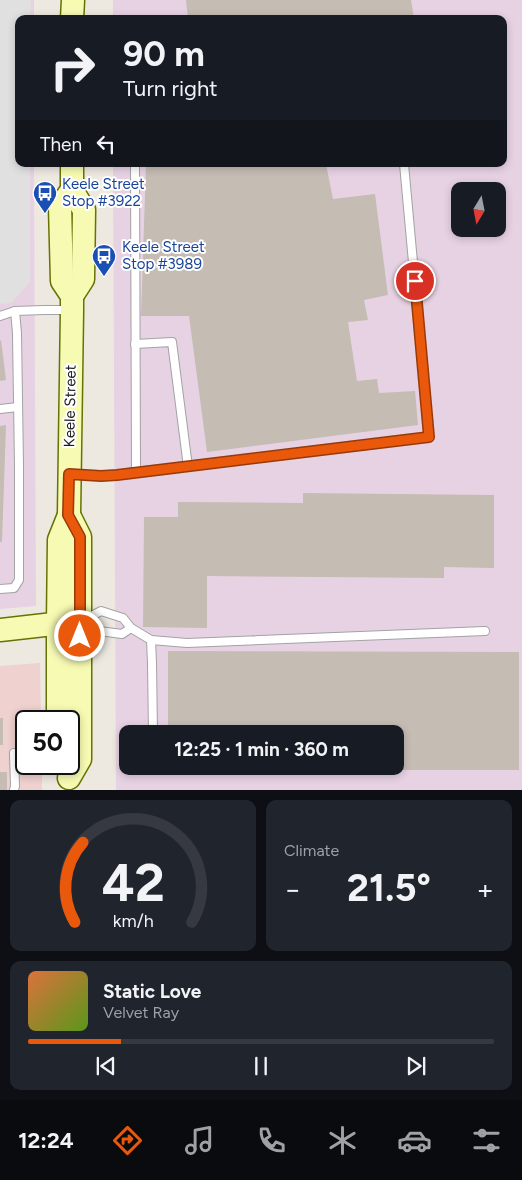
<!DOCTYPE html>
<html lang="en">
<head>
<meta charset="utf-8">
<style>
	:root { --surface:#171b24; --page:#20242c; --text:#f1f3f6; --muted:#9ea1a6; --line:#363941; --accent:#ea580c }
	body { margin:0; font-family:Figtree,sans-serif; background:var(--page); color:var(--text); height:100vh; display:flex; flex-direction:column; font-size:19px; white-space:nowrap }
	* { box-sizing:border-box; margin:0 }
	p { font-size:16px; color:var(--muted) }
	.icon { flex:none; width:28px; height:28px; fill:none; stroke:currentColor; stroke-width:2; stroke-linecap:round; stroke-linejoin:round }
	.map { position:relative; height:790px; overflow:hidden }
	.panel { display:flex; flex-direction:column; gap:10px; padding:10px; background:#0d0f14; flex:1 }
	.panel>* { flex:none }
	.banner { position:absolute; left:15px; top:15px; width:492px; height:152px; border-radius:10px; box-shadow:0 2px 8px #0003; background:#171b24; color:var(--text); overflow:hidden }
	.needle { width:32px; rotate:190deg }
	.controls { position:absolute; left:451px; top:182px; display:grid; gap:10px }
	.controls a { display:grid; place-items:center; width:55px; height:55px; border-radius:10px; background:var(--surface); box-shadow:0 2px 8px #0003; font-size:25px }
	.speed { position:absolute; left:15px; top:710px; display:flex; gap:10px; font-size:25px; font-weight:700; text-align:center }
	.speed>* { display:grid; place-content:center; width:65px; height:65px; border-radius:50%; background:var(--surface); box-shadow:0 2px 8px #0003; line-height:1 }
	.speed .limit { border:2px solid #111; border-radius:8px; background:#fff; color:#111 }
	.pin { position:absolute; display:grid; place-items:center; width:42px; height:42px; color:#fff; margin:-21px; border:2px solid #fff; border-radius:50%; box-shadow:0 1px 5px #0007 }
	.me { position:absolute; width:55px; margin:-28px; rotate:0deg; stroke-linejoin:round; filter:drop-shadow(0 0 4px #0008) }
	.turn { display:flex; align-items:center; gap:18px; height:105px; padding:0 25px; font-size:22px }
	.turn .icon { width:65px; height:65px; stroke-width:2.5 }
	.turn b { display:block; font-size:35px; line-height:42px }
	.then { display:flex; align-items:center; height:48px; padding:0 25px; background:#0003; gap:10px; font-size:19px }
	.big { font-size:38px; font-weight:700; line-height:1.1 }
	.panel .widget { flex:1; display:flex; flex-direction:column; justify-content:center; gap:8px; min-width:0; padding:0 18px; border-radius:10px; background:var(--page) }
	.panel .dial { align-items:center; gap:0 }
	.dial svg { height:130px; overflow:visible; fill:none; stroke:var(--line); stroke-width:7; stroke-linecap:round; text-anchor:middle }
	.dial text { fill:var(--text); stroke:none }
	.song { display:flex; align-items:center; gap:15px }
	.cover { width:60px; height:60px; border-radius:8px; background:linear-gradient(135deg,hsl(20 70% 55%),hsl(90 70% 35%)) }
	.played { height:5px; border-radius:2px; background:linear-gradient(90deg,var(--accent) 20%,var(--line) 20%) }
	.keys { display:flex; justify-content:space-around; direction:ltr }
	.heat { display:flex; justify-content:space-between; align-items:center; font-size:28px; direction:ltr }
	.panel .tiles { flex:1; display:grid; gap:10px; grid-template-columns:1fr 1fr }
	.widget:last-child { grid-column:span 2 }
	.trip { position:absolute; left:119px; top:725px; width:285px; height:50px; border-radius:10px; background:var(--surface); box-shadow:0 2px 8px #0003; font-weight:700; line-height:50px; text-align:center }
	.menu { display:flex; height:80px; justify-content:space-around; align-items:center; background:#090b0e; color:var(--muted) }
	.menu .icon { width:35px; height:35px }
	.menu .selected { color:var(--accent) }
	.menu b { font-size:22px; color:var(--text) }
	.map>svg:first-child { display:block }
</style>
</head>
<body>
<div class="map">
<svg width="522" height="790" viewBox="0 0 522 790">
	<rect width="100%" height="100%" fill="#ede9e1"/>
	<path fill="#efd1cf" d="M40,663l1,58h-15v43h16v26h-42v-124z"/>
	<g fill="#e7d2e3" fill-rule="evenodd">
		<path d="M0,0h34v19h-15v145h15l2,442 -36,3z"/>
		<path d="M113,0h409v790h-406l-3,-626h391v-145h-391zM460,191h38v38h-38zM128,734h267v32h-267z"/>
	</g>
	<path fill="#e0e0e0" d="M0,0h31l-1,19h-11v145h11v118l-19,21 -11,1z"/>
	<g fill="#c5bcb4">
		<path d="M186,0h225l3,19h-226z"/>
		<path d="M146,164h180l7,35 42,-5 13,101 -24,5 4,20 -20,2 9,59 20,-2 2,14 36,-2 3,34 -211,27 -18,-136h-48z"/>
		<path d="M1,340l5,40 -6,1v-40z"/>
		<path d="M6,425l-4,117h-2v-116z"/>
		<path d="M303,493l191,2v73l-50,-1v11l-237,-2v52l-64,-1 1,-110h34v-15l125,1z"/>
		<path d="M168,651l351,1v118h-351v-4h227v-32h-227z"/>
		<rect x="0" y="718" width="3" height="27"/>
		<rect x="0" y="772" width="7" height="18"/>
	</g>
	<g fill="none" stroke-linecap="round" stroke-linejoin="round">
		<g stroke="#a3a3a3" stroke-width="10">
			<g id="service">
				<path d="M135,164l1,309"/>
				<path d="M0,316l15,-5"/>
				<path d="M135,344l37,-2 16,125"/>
				<path d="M0,409l18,-2"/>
				<path d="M71,474l30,2 16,-1 312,-38 -25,-273"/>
				<path d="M0,589l14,-1 5,-8v-114l-2,-133 -2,-22 29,-1h27"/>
				<path d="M84,620l17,-9 22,7 8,10 20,12 36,3 298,-12"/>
				<path d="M84,624l15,7 23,3 9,-6"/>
				<path d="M151,640l1,23 1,71"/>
				<path d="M153,766v2"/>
				<path d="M14,790l1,-4 -1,-33"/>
			</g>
		</g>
		<g stroke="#657302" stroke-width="25">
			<g id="secondary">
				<path d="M72,19l1,-19"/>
				<path d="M72,296l11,-17 1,-69 -12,-20v-26"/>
				<path d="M69,515l11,22v222l-11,19"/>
				<path d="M0,630l71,-8"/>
				<path d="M58,721v-98l1,-83 10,-25 3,-205v-14l-10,-15 -2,-75 12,-16"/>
			</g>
		</g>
		<use href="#service" stroke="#fff" stroke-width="8"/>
		<use href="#secondary" stroke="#f6fab2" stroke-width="22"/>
	</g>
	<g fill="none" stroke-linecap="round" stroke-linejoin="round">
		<g stroke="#983908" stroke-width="12">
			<path id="route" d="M80,636v-99l-12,-22 1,-41 32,2 16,-1 312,-38 -14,-156"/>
		</g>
		<use href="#route" stroke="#ea580c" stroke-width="9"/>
	</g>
	<defs>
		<g id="bus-pin" transform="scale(1.25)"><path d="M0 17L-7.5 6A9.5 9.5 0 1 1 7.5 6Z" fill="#1a4fb4" stroke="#fff"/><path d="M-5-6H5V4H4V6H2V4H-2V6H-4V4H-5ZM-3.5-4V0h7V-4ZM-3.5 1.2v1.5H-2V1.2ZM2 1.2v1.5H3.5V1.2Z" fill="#fff"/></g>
	</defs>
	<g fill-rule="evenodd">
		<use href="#bus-pin" x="45" y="193"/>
		<use href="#bus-pin" x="104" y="256"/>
	</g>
	<g text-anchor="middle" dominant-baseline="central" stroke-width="4" stroke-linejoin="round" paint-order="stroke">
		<g font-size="15" fill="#164399" stroke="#fff" text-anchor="start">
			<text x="62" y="184">Keele Street<tspan x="62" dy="17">Stop #3922</tspan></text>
			<text x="122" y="247">Keele Street<tspan x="122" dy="17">Stop #3989</tspan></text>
		</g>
		<g font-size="15" fill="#1c1c1c" stroke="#fff">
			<text transform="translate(70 406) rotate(-89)">Keele Street</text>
		</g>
	</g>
</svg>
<div class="controls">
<a><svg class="needle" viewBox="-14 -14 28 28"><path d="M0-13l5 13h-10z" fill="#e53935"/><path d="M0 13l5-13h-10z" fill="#9ea1a6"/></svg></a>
</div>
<div class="speed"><div class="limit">50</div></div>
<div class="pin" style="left:415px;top:281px;background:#d93025"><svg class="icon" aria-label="arrive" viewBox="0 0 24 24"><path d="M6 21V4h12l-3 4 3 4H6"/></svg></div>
<svg class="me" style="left:80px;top:636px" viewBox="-20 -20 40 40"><circle r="17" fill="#ea580c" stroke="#fff" stroke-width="3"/><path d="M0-11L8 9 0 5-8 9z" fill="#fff"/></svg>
<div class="trip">12:25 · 1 min · 360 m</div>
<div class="banner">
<div class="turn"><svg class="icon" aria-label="right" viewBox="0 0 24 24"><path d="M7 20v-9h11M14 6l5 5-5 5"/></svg><div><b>90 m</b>Turn right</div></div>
<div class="then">Then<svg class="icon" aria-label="left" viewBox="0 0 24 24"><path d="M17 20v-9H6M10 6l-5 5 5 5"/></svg></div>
</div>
</div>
<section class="panel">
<div class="tiles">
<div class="widget dial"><svg viewBox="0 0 100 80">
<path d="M14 69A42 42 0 1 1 86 69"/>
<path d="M14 69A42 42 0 0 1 19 20" stroke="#ea580c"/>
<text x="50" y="56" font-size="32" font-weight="700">42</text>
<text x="50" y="72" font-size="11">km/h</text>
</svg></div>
<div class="widget"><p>Climate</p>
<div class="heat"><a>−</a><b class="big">21.5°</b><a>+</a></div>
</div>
<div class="widget">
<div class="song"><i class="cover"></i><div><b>Static Love</b><p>Velvet Ray</p></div></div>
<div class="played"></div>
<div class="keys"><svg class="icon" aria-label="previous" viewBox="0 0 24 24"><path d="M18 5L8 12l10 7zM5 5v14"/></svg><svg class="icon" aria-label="pause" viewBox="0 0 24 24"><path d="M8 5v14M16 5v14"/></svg><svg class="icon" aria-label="next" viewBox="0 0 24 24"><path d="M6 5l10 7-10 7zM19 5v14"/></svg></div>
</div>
</div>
</section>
<nav class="menu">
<b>12:24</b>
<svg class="icon selected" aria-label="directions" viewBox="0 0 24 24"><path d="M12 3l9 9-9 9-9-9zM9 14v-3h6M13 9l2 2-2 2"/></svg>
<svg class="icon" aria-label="music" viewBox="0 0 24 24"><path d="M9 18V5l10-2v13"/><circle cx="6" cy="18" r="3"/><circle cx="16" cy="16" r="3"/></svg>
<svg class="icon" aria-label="phone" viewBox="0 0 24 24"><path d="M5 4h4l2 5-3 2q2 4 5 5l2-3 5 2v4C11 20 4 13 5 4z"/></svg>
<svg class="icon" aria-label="climate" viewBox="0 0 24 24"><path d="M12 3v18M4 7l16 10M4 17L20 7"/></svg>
<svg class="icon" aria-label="car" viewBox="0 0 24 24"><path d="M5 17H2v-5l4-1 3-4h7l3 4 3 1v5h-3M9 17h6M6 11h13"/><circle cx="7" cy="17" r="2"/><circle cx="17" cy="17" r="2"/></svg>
<svg class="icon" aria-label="filters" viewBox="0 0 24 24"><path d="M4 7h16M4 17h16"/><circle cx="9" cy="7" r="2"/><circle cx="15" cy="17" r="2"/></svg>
</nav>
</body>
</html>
